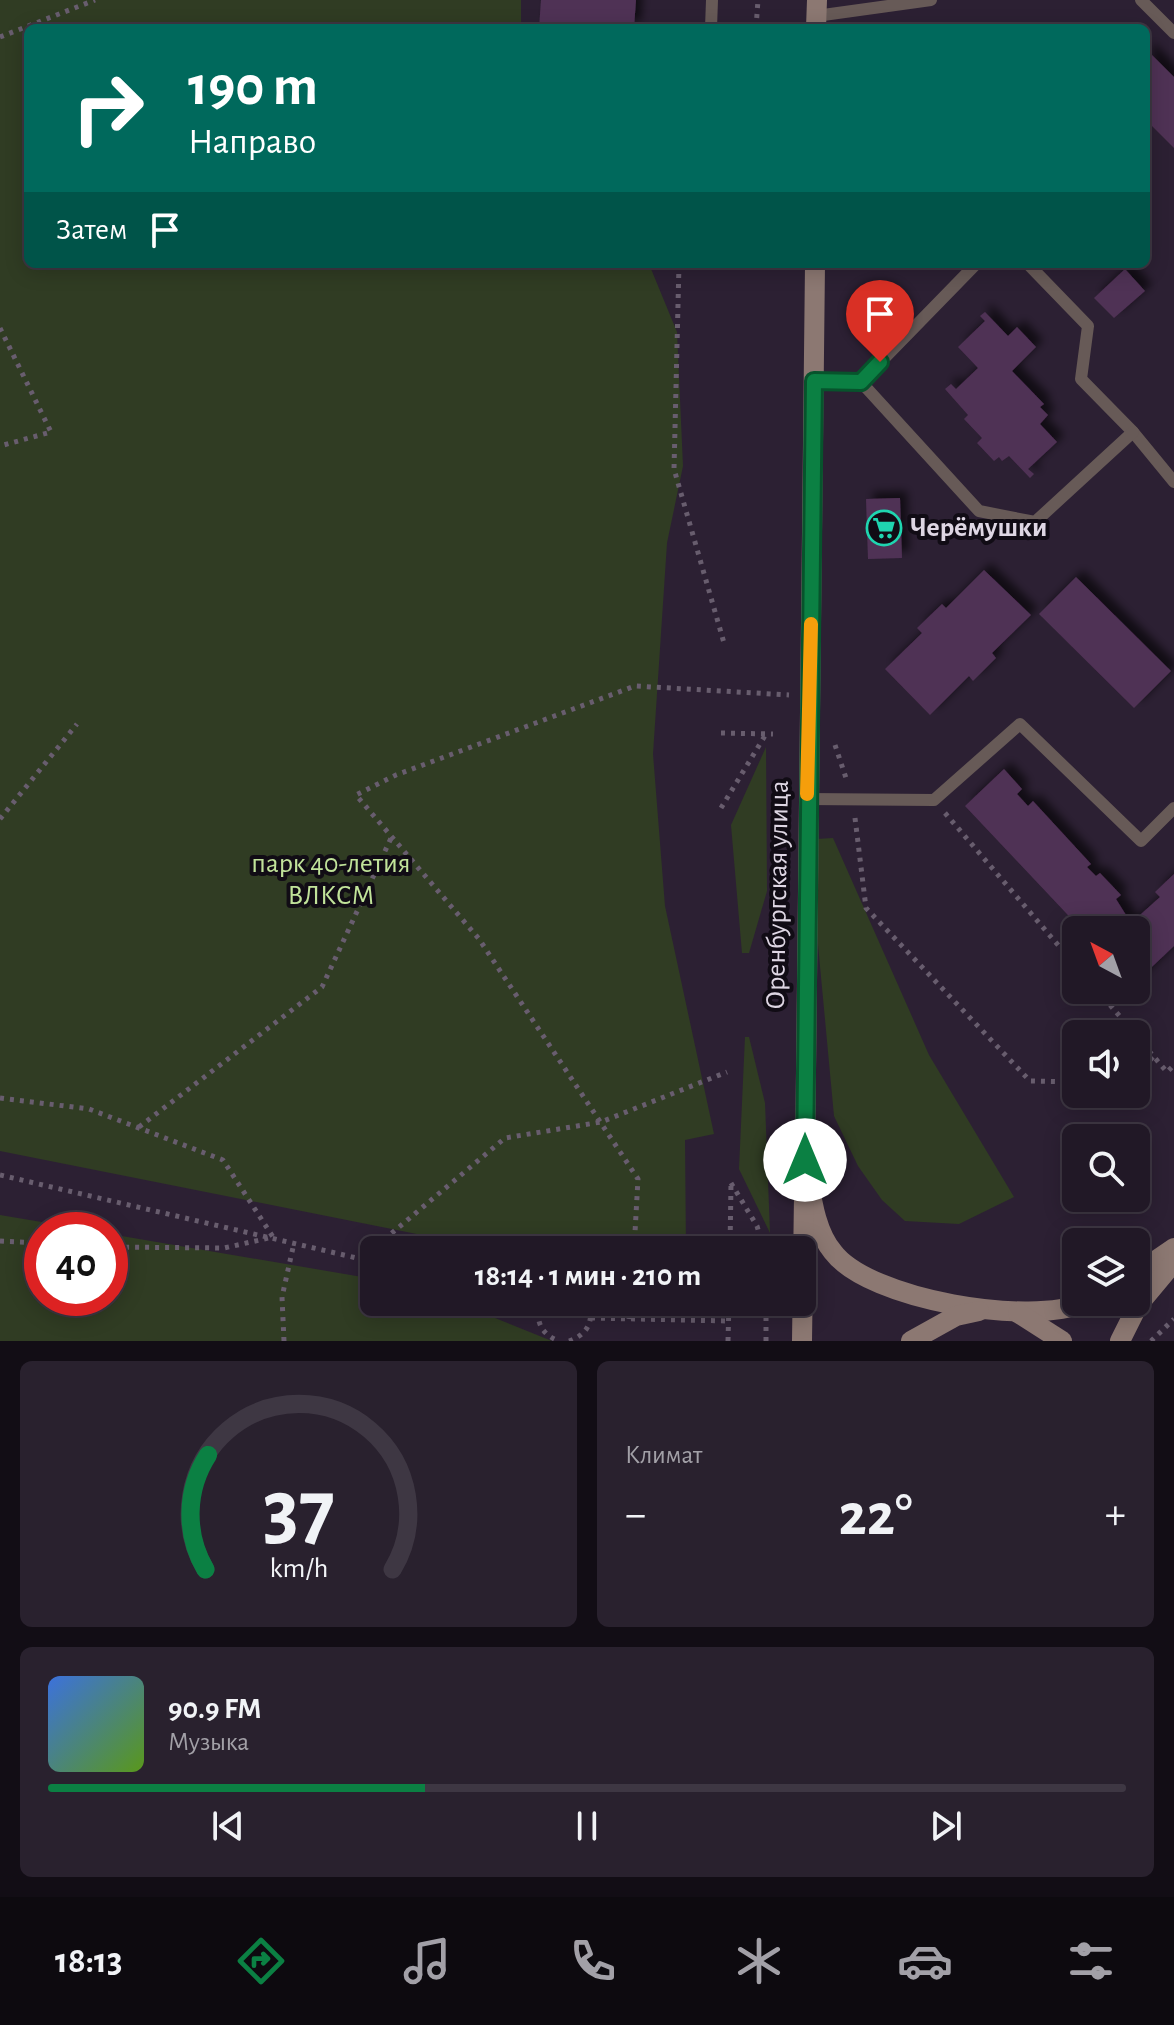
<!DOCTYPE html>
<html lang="ru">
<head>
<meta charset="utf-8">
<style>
	:root { --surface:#211826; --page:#29212e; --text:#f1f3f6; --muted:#a2a0a7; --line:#3e3743; --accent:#0b8043 }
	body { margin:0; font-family:"Alegreya Sans",sans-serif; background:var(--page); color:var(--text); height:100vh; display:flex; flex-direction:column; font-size:30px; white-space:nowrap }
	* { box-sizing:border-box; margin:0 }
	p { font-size:26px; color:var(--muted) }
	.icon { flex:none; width:44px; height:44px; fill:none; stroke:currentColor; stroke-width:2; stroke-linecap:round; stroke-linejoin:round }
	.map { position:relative; height:1341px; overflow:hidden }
	.drawer { display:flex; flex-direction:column; gap:20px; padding:20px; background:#120d15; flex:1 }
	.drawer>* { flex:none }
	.hud { position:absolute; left:24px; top:24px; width:1126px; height:244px; border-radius:12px; box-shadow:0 4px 20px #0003,0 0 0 2px var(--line); background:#00695c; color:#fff; overflow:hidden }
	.needle { width:52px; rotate:319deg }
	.fabs { position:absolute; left:1062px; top:916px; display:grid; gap:16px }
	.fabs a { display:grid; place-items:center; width:88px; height:88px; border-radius:12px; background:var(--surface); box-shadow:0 4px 20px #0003,0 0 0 2px var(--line); font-size:40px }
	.speed { position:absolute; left:24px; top:1212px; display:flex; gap:16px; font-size:40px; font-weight:700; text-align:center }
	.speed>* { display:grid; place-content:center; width:104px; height:104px; border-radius:50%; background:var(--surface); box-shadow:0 4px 20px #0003,0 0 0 2px var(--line); line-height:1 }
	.speed .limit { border:12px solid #d22; background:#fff; color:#111 }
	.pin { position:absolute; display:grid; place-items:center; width:68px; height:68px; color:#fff; margin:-82px -34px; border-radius:50% 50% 50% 0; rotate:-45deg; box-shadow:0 0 8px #0007 }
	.pin .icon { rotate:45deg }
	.me { position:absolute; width:88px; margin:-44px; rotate:0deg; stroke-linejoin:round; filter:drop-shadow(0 0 6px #0008) }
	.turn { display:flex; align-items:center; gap:28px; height:168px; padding:0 32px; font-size:36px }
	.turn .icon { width:104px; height:104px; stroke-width:2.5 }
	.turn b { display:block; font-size:56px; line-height:68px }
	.then { display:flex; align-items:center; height:76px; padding:0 32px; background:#0003; gap:16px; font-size:30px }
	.big { font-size:60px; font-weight:700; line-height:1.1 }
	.drawer .card { flex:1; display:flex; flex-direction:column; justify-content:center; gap:12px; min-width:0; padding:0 28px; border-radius:12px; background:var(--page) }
	.drawer .dial { align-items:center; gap:0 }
	.dial svg { height:208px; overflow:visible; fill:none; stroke:var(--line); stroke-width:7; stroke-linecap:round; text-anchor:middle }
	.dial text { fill:var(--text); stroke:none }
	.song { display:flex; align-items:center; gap:24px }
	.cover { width:96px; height:96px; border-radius:12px; background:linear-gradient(135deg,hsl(220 70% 55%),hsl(90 70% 35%)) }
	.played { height:8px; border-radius:4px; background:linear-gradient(90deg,var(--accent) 35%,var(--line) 35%) }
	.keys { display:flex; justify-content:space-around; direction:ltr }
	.heat { display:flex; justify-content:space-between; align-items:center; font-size:44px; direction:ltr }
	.drawer .tiles { flex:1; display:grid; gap:20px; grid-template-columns:1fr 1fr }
	.card:last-child { grid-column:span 2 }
	.trip { position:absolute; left:360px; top:1236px; width:456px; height:80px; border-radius:12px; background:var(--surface); box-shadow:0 4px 20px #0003,0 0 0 2px var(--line); font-weight:700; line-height:80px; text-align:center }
	.dock { display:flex; height:128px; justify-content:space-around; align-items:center; background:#0d0a0f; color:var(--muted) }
	.dock .icon { width:56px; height:56px }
	.dock .active { color:var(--accent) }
	.dock b { font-size:36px; color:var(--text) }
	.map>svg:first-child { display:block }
</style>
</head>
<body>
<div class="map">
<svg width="1174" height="1341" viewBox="0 0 1174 1341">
	<defs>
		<filter id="shadow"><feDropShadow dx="7" dy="-7" stdDeviation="4" flood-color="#0009"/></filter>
	</defs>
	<rect width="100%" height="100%" fill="#2c2033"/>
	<g fill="#303c23">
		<path d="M0,0h521v28h-493v236h621l28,68 6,134 -16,77 -14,211 12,152 49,228 -29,6 1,110h-189l-497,-99z"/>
		<path d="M766,747l1,144 -18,62h-7l-11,-128z"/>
		<path d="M833,838l96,217 85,142 -55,27 -54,-3 -23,-21 -24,-34 -24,-50 -25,-268 8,-9z"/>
		<path d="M745,1037h4l16,66 5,130 -31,-64z"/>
		<path d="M0,1215l89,15h-47v68h68v-64l264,45v23h81l97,39h-552z"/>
	</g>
	<g fill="#503155" filter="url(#shadow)">
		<path d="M541,0h95l-2,28h-95z"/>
		<path d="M1146,49l28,28v71l-28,-28z"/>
		<path d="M1125,269l20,22 -31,27 -20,-20z"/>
		<path d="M985,312l23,24 9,-9 19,20 -24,24 32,33 -4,3 8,8 -8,9 17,18 -29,27 6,5 -4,4 -21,-22 -7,5 -3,-4 -5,4 -17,-18 5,-5 -18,-19 4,-4 -23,-26 6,-5 5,5 22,-21 -20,-21 27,-26 -5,-5z"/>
		<path d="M900,498l2,60 -34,1 -2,-60z"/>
		<path d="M984,570l47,45 -39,38 4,5 -23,23 -4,-5 -39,39 -45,-46 37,-36 -5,-5 25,-24 4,4z"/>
		<path d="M1076,577l95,94 -37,37 -95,-94z"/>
		<path d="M1004,769l18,20 -5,5 11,12 5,-5 58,63 -4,3 9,9 4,-3 21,22 -5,4 15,24 29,-26 -5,-5 19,-18v72l-38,36v-52h-54l-117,-124z"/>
	</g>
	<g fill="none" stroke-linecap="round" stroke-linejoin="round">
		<g stroke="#685d6e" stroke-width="5" stroke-dasharray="4 6" stroke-linecap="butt">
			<path d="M756,28l2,-28"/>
			<path d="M0,37l95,-37"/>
			<path d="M679,264l-5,205 50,174"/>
			<path d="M0,328l51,104 -51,14"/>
			<path d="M721,733l52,1"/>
			<path d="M835,745l12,36"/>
			<path d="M721,808l45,-74"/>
			<path d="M945,813l131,153"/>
			<path d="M855,818l11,90 164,173 46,1"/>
			<path d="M0,819l77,-95"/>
			<path d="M1097,990l38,44"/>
			<path d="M1136,1036l31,36 7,-7"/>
			<path d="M1136,1074l18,-18"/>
			<path d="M0,1098l89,11 134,51 50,77 -49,11 -114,-1"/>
			<path d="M139,1127l183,-140 70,-151"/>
			<path d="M0,1175l374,87"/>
			<path d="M731,1183l26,43 7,24"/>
			<path d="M0,1241l42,2"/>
			<path d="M634,1250l4,-71 -159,-240 -123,-144 40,-20 239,-89 154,9"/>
			<path d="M730,1250l1,-67"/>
			<path d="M361,1259l144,-121 96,-16 126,-50"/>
			<path d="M523,1302l16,6"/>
			<path d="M542,1302c-9,18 0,33 17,39"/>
			<path d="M591,1318l138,3"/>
			<path d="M629,1319l1,-17"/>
			<path d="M284,1341l-2,-44 12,-54"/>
			<path d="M569,1341c18,-6 26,-20 19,-39"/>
			<path d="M728,1341l1,-39"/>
			<path d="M766,1341v-39"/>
			<path d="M1151,1341l23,-22"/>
		</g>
		<g stroke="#675a57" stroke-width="12">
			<path d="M1141,0l33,33"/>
			<path d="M816,16l115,-16"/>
			<path d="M711,28l1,-28"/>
			<path d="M1028,264l60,62 -7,53 52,53 41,50"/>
			<path d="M814,381l47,1 118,129 56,11 98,-90"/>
			<path d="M861,382l115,-118"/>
			<path d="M807,799l127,1 86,-76 121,117 33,-33"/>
		</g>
		<g stroke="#8c7872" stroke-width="20">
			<path d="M816,28l1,-28"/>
			<path d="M815,264l-10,896c6,30 8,68 28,92 36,48 199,75 252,50"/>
			<path d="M1136,1274l38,-26"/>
			<path d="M1018,1313l44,28"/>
			<path d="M802,1341l2,-145"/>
			<path d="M911,1341l45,-25 23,-5"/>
			<path d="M1120,1341l18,-36 36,-43"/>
		</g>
	</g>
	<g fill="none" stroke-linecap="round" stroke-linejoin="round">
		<g stroke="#07532c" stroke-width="20">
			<path id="route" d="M805,1160l9,-779 47,1 19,-20"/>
		</g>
		<use href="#route" stroke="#0b8043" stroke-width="14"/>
		<path stroke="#f59e0b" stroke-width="14" d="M807,794l4,-170"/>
	</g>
	<defs>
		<g id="supermarket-ring" transform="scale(1.8)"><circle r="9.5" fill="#110c15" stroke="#1fd5b0" stroke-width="1.5"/><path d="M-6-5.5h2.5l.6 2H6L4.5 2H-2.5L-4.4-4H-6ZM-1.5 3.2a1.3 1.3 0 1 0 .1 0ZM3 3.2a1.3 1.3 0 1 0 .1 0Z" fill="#1fd5b0"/></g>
	</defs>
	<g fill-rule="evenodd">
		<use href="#supermarket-ring" x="884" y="528"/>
	</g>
	<g text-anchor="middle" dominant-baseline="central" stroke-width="8" stroke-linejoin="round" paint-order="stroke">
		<g font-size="28" font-weight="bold" fill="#ded6e3" stroke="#110c15" text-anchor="start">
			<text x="910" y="528">Черёмушки</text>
		</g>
		<g font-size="28" fill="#c1e39a" stroke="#110c15">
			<text x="331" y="864">парк 40-летия<tspan x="331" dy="32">ВЛКСМ</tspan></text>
		</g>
		<g font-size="28" fill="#ded6e3" stroke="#110c15">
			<text transform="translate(778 895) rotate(-89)">Оренбургская улица</text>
		</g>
	</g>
</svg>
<div class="fabs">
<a><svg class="needle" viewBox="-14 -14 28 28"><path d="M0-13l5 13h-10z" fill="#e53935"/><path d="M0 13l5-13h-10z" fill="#a2a0a7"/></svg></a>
<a><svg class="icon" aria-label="sound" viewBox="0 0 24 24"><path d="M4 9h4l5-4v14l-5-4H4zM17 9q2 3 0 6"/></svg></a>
<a><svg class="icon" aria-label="search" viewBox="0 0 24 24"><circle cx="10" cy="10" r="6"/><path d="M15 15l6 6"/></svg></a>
<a><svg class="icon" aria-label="layers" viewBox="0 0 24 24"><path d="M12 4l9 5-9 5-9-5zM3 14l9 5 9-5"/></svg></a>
</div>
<div class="speed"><div class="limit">40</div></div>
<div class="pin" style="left:880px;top:362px;background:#d93025"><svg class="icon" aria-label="arrive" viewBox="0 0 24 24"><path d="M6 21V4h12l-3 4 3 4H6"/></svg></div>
<svg class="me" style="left:805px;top:1160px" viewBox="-20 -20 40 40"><circle r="19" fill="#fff"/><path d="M0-13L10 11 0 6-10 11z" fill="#0b8043"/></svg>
<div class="trip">18:14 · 1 мин · 210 m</div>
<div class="hud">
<div class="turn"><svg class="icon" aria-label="right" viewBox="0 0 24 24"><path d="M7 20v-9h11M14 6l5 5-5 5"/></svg><div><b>190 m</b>Направо</div></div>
<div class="then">Затем<svg class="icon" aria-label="arrive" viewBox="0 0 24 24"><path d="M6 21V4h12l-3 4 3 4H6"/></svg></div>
</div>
</div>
<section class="drawer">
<div class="tiles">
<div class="card dial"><svg viewBox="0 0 100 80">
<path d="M14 69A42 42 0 1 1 86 69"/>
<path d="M14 69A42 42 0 0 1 15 25" stroke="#0b8043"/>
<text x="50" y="56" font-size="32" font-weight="700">37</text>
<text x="50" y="72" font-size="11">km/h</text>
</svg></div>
<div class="card"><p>Климат</p>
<div class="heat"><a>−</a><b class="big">22°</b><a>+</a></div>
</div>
<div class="card">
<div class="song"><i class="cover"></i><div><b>90.9 FM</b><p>Музыка</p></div></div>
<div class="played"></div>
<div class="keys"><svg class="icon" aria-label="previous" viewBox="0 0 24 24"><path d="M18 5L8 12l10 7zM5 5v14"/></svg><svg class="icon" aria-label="pause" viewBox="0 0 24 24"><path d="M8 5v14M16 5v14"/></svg><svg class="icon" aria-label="next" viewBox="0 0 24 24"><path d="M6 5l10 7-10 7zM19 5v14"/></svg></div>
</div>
</div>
</section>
<nav class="dock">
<b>18:13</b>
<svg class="icon active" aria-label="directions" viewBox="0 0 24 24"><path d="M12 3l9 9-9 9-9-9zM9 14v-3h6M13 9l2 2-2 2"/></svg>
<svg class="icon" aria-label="music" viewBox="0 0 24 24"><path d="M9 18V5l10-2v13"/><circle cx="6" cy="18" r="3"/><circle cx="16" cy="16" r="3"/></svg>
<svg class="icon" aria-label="phone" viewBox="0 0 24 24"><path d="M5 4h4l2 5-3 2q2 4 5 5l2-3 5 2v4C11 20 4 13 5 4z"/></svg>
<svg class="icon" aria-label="climate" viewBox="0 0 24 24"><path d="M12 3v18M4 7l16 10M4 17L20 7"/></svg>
<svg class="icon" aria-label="car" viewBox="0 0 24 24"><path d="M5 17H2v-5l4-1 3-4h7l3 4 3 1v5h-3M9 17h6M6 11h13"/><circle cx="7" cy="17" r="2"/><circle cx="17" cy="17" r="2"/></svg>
<svg class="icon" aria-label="filters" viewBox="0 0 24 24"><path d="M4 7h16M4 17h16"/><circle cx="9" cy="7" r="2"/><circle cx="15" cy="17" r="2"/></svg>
</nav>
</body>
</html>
